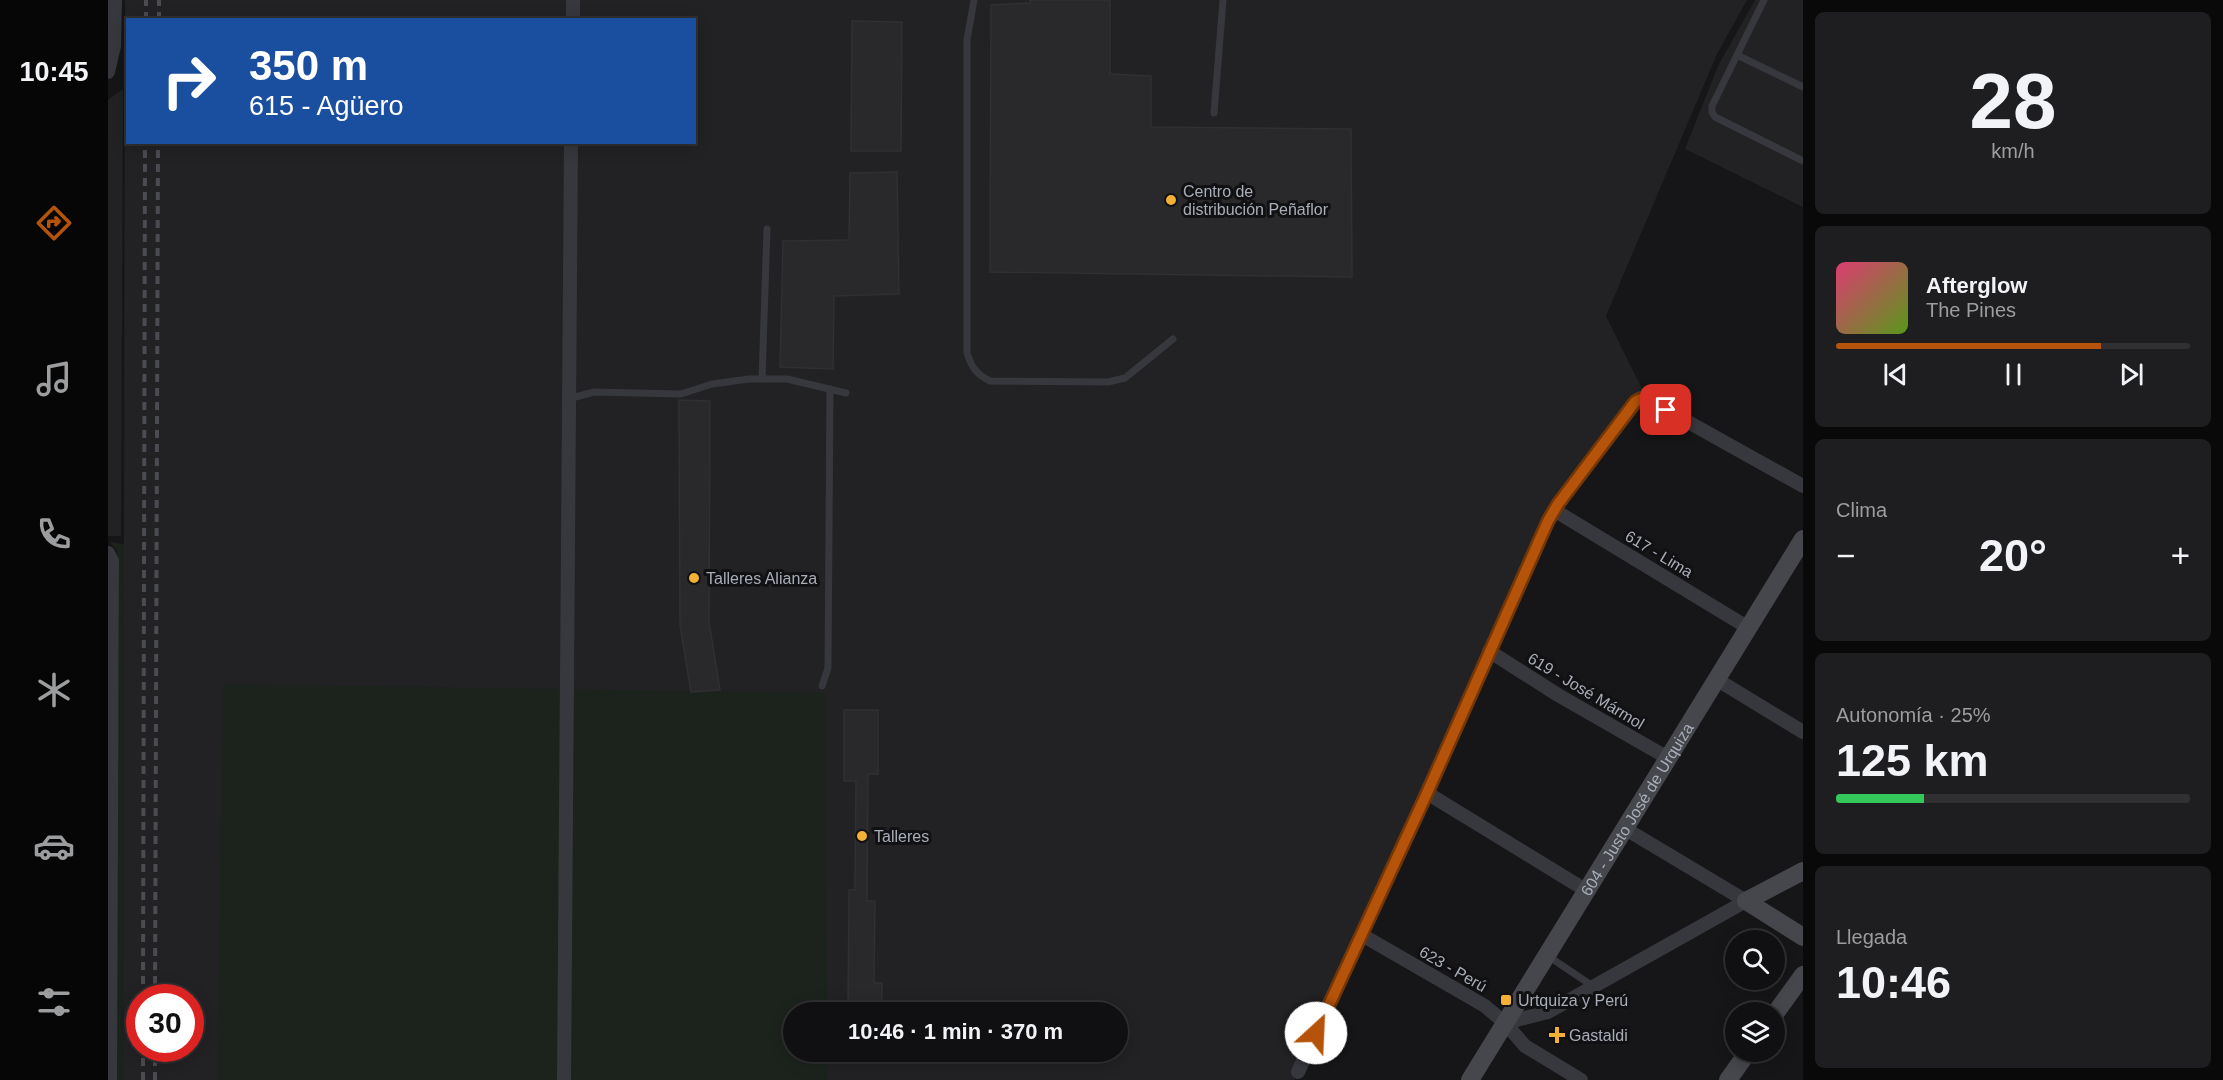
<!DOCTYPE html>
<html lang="es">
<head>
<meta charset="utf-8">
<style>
	:root { --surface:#101012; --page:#1e1e20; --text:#f1f3f6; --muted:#9c9d9f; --line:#303032; --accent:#b45309 }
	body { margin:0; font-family:Arial,sans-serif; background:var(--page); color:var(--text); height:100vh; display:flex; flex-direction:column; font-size:22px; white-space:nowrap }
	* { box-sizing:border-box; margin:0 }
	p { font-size:20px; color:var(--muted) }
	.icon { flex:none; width:33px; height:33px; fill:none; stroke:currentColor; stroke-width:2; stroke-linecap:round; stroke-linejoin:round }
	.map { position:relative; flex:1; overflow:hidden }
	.drawer { display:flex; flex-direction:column; gap:12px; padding:12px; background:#09090a; width:420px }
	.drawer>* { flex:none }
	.top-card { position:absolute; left:18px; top:18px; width:570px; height:126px; border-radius:0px; box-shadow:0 3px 15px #0003,0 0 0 2px var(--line); background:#1a4fa0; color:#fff; overflow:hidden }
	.buttons { position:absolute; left:1617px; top:930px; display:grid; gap:12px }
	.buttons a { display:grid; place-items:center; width:60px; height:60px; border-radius:50%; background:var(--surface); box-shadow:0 3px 15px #0003,0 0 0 2px var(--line); font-size:30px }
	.speed { position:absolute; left:18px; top:984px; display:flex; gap:12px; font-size:30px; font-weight:700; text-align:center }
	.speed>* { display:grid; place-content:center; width:78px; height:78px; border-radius:50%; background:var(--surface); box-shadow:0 3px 15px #0003,0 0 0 2px var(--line); line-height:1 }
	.speed .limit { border:9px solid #d22; background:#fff; color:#111 }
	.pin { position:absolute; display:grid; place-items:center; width:51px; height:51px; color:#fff; margin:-26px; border-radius:12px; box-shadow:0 3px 9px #0006 }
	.me { position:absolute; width:66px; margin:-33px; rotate:25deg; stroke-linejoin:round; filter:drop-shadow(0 0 4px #0008) }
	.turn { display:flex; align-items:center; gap:21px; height:126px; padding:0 24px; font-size:27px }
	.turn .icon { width:78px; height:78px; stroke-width:2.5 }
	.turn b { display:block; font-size:42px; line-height:51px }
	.big { font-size:45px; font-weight:600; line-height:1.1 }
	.drawer .card { flex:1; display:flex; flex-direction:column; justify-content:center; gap:9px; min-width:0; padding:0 21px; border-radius:9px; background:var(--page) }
	.drawer .dial { align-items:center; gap:0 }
	.dial b { font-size:78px; line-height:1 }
	.song { display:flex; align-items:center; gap:18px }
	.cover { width:72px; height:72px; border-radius:9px; background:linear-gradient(135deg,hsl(340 70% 55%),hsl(90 70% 35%)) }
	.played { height:6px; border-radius:3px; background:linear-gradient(90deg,var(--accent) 75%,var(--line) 75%) }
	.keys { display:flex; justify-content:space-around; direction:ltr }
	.heat { display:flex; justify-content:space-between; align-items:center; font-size:33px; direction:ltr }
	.charge { height:9px; border-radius:4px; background:linear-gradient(90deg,#34c759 25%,var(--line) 0) }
	.trip { position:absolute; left:675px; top:1002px; width:345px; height:60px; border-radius:30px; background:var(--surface); box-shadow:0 3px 15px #0003,0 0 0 2px var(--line); font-weight:600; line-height:60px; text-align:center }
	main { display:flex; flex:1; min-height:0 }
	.dock { display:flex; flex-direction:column; width:108px; justify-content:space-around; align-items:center; background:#060607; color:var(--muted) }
	.dock .icon { width:42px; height:42px }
	.dock .selected { color:var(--accent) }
	.dock b { font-size:27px; color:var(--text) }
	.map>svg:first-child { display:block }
</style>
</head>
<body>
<main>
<nav class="dock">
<b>10:45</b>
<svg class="icon selected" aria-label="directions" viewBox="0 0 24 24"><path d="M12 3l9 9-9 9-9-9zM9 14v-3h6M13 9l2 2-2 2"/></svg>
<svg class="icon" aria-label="music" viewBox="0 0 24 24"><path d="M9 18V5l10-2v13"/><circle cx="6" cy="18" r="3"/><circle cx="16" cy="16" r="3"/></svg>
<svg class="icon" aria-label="phone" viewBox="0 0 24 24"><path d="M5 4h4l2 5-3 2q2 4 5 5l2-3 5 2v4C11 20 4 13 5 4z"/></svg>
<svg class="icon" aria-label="climate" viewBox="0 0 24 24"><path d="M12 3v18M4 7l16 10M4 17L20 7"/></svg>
<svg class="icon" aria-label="car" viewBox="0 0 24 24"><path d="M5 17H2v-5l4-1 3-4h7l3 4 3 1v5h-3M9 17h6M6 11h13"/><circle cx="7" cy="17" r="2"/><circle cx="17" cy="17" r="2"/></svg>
<svg class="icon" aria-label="filters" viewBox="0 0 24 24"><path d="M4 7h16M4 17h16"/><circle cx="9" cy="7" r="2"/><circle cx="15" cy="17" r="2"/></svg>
</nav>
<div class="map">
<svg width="1695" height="1080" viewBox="0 0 1695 1080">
	<rect width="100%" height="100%" fill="#161618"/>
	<g fill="#222225" fill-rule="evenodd">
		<path d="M17,0h1622l-30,54 -111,262 41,83 -93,111 -260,570h-1171zM20,20h566v122h-566zM32,998h50v50h-50zM686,1012h324v40h-324z"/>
		<path d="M1647,0h48v207l-118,-58 33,-83z"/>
		<path d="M15,89l-2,447h-13v-436z"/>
	</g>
	<g fill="#1c231d">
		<path d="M2,542l14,2 -1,536h-7l3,-516 -2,-13z"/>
		<path d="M115,684l602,9 2,319h-33v40h33v28h-610z"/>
	</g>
	<g fill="#29292c" stroke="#303034" stroke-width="1.5">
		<path d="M922,0h80v74l41,2v51l200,2 1,148 -362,-5 1,-267 39,-2z"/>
		<path d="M744,21l50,1 -1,129h-50z"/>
		<path d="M789,172l2,122 -65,2 -1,73 -53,-2 3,-126 66,-1 1,-67z"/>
		<path d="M571,400l31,1 -1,221 11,68 -29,2 -11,-67z"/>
		<path d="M736,710h34v64h-10l-1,127h8l-1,82h8v29h-34l1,-122h6l1,-109h-12z"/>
	</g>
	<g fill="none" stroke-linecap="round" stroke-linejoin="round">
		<g stroke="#37383d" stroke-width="7">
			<path d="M866,0l-7,40v313c5,15 9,21 23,28l118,1 17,-4 48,-39"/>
			<path d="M1656,0l-52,106v6l3,5 88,44"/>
			<path d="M1629,55l66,32"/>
			<path d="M1106,113l9,-113"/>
			<path d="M654,379l5,-150"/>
			<path d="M460,399l26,-7 87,2 31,-10 37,-5h38l59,14"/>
			<path d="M714,686l6,-18 2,-279"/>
			<path d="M1440,956l46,31"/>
		</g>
		<g stroke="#37383d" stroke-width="14">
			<path d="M465,20v-20"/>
			<path d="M0,72l6,-26 1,-46"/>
			<path d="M1446,510l193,117"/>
			<path d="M0,553l4,8 -2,519"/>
			<path d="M1381,651l69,44 110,63"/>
			<path d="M1608,679l87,53"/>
			<path d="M1319,793l160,98"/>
			<path d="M1254,935l123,71 20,17 20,23 56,34"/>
			<path d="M1397,1023l43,-11 198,-111 -122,-73"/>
			<path d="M1190,1072l129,-279 121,-272 10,-17 78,-102 4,-4 7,1 156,87"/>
			<path d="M456,1080l7,-938"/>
		</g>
		<g stroke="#45474d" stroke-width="18">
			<path d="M1638,901l57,36"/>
			<path d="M1638,901l57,-30"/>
			<path d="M1666,1015l29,-40"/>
			<path id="s1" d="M1362,1080l333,-541"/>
			<path d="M1620,1080l20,-28"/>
		</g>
		<g stroke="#4a4c52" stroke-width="4" stroke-dasharray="8 6" stroke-linecap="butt">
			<path d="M38,20v-20"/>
			<path d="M51,20v-20"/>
			<path d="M35,998l2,-856"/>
			<path d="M47,998l3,-856"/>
			<path d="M35,1080v-32"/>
			<path d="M47,1080v-32"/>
		</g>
	</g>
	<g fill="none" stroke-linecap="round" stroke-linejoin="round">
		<g stroke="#753606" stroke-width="15">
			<path id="route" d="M1208,1033l111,-240 121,-272 10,-17 77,-102c11,-8 22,2 31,8"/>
		</g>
		<use href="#route" stroke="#b45309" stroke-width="10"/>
	</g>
	<g fill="#f2b134" stroke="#111113" stroke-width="2">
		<circle cx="1063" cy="200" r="6"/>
		<circle cx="586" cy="578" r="6"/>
		<circle cx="754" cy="836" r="6"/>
		<rect x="1392" y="994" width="12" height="12" rx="3"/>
		<path d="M1446 1026h6v6h6v6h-6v6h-6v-6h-6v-6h6z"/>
	</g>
	<g text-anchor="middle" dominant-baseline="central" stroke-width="6" stroke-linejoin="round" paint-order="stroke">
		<g font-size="16" fill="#a8adb8" stroke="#111113" text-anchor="start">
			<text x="1075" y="191">Centro de<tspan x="1075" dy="18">distribución Peñaflor</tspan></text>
			<text x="598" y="578">Talleres Alianza</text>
			<text x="766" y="836">Talleres</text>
			<text x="1410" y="1000">Urtquiza y Perú</text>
			<text x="1461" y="1035">Gastaldi</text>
		</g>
		<g font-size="16" fill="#a8adb8" stroke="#111113">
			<text transform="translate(1551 554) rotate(31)">617 - Lima</text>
			<text transform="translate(1478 691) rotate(31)">619 - José Mármol</text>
			<text stroke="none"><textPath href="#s1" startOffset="318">604 - Justo José de Urquiza</textPath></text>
			<text transform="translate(1345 969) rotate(30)">623 - Perú</text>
		</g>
	</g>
</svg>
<div class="buttons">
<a><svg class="icon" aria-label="search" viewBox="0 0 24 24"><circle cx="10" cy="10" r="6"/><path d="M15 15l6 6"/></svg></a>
<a><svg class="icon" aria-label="layers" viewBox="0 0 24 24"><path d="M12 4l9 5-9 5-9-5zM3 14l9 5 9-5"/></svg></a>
</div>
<div class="speed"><div class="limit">30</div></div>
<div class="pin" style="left:1558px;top:410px;background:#d93025"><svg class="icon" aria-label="arrive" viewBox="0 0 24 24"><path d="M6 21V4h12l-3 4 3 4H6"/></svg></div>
<svg class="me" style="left:1208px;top:1033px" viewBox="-20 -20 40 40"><circle r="19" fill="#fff"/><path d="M0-13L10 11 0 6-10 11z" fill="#b45309"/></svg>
<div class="trip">10:46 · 1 min · 370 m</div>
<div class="top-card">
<div class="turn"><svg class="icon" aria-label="right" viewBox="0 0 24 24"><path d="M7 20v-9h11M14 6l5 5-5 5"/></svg><div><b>350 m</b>615 - Agüero</div></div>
</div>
</div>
<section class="drawer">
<div class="card dial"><b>28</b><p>km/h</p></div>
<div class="card">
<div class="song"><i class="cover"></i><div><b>Afterglow</b><p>The Pines</p></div></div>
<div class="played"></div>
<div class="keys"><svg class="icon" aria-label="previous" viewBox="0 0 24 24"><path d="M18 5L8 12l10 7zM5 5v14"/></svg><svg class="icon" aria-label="pause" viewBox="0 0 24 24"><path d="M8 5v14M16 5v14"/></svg><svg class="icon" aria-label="next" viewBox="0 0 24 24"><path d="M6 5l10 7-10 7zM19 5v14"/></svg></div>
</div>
<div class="card"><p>Clima</p>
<div class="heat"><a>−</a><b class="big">20°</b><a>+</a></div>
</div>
<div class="card"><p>Autonomía · 25%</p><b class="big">125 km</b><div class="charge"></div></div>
<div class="card"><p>Llegada</p><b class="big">10:46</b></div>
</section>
</main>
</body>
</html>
